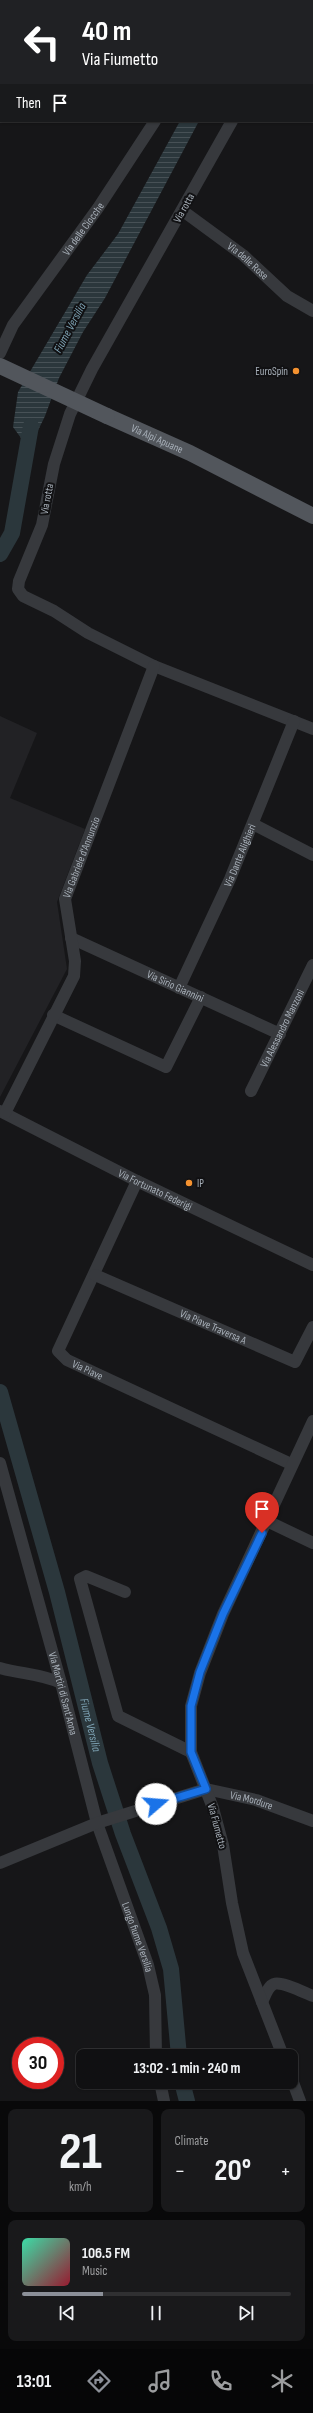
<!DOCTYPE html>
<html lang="en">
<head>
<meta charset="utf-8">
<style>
	:root { --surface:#101012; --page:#19191b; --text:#f1f3f6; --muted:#9c9d9f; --line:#303032; --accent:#8c9099 }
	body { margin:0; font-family:"Sofia Sans Condensed",sans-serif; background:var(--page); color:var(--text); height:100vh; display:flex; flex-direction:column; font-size:15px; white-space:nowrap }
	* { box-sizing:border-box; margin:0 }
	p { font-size:13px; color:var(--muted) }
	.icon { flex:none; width:22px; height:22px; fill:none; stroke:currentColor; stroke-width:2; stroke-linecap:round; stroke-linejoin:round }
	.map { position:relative; height:2101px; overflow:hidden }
	.sheet { display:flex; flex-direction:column; gap:8px; padding:8px; background:#09090a; flex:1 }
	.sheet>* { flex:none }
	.hud { position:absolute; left:0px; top:0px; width:313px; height:122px; box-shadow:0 1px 3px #0004,0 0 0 1px var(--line); background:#202124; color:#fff; overflow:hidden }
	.speed { position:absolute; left:12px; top:2037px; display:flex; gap:8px; font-size:20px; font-weight:700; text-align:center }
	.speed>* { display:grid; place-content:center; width:52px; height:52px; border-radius:50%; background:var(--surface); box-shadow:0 1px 3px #0004,0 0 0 1px var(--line); line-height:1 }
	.speed .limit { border:6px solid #d22; background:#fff; color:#111 }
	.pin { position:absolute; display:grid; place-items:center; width:34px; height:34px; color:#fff; margin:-41px -17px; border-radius:50% 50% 50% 0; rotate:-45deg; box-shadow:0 0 4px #0007 }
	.pin .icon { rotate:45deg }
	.me { position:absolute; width:44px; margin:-22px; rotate:72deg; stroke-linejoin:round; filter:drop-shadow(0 0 3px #0008) }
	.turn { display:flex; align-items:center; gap:14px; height:84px; padding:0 16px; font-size:18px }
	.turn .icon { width:52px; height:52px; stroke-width:2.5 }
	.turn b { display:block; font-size:28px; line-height:34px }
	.then { display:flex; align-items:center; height:38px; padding:0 16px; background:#0003; gap:8px; font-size:15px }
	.big { font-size:30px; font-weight:700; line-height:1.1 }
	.sheet .tile { flex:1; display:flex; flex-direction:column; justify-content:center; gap:6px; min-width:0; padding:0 14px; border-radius:8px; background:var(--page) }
	.sheet .dial { align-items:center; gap:0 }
	.dial b { font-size:52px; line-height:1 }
	.song { display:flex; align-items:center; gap:12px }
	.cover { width:48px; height:48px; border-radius:6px; background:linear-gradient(135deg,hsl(160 70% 55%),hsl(350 70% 35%)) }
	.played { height:4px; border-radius:2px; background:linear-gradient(90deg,var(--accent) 30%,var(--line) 30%) }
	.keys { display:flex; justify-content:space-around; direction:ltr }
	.heat { display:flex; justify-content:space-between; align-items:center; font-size:22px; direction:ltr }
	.sheet .tiles { flex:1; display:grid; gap:8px; grid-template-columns:1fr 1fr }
	.tile:last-child { grid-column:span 2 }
	.trip { position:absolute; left:76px; top:2049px; width:222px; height:40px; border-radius:8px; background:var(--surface); box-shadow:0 1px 3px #0004,0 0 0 1px var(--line); font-weight:700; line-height:40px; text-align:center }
	.dock { display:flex; height:64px; justify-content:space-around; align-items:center; background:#060607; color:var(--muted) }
	.dock .icon { width:28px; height:28px }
	.dock .on { color:var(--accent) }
	.dock b { font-size:18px; color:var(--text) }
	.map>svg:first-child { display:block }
</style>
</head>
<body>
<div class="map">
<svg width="313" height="2101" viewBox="0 0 313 2101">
	<defs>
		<pattern id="water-rules" width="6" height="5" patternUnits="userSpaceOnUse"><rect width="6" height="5" fill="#2b373c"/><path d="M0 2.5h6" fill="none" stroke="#475156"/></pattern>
	</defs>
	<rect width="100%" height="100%" fill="#161618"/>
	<path fill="#222225" d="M0,716l37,17 -27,65 75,31 -28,73 10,67 -67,128z"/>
	<path fill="url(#water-rules)" d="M180,121h19l-94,177 -22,34 -24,46 -14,38 -16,33 -16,-22 5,-35 69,-117 31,-41z"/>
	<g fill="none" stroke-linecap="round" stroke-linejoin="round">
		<g stroke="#2b373c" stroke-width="16">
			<path d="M0,554l12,-21 19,-107"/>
			<path id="s1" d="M0,1392l57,200 43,171 23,71 36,94 12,41 8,87"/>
			<path d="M182,2082l5,19"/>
		</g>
		<g stroke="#37393d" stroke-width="12">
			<path d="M221,1v-1"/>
			<path d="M298,1l1,-1"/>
			<path d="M232,121l-140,248 -22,45 -16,50 -12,61 -23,56 -1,8 5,7 31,15 34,22 66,33 159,63"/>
			<path id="s2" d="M183,211l60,44 44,41 26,15"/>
			<path id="s3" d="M0,353l13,-28 85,-117 57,-87"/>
			<path d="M253,824l60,31"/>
			<path id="s4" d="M71,938l209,96"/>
			<path id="s5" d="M179,988l51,-109 64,-158"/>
			<path d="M53,1015l113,52 35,-70"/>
			<path id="s6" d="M251,1091l62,-126"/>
			<path id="s7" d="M0,1111l137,70 176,84"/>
			<path id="s8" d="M5,1113l69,-137 1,-15 -10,-62 89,-233"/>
			<path id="s9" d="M137,1181l-79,170 9,9 224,104"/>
			<path id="s10" d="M95,1275l200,87 18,-35"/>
			<path id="s11" d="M0,1463l61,220 36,140 51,142 7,30 1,61"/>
			<path d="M267,1521l46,22"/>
			<path d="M125,1592l-39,-16 -6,3 38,137 73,36"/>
			<path d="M0,1668c21,6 42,6 61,15"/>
			<path id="s12" d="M0,1863l97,-40 109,-34 50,11 57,21"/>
			<path d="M262,2002c3,-6 6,-16 12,-18 8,-3 31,9 39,12"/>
			<path d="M283,2056l-40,-103 -11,-50 -9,-58 -10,-37 -22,-56v-46l9,-33 23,-59 90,-193"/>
			<path d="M291,2077l9,24"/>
			<path d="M160,2082l4,19"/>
		</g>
		<path stroke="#52565c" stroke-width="16" id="s13" d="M107,416l83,37 123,63"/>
		<path stroke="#52565c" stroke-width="16" d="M0,366l107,50"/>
	</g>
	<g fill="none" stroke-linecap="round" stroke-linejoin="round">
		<g stroke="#114b97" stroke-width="10">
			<path id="route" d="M156,1804l50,-15 -15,-37v-46l9,-34 23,-58 39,-81"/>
		</g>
		<use href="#route" stroke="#1a73e8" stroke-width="7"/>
	</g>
	<g fill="#f59230" stroke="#111113" stroke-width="1.5">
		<circle cx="296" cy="371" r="4"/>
		<circle cx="189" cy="1183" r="4"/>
	</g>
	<g text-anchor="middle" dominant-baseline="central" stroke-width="4" stroke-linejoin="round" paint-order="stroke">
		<g font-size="11" fill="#a7afb8" stroke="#111113">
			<text transform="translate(184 208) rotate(-61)">Via rotta</text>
			<text stroke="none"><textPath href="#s3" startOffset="150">Via delle Ciocche</textPath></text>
			<text stroke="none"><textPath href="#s2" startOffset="82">Via delle Rose</textPath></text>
			<text stroke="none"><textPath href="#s13" startOffset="55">Via Alpi Apuane</textPath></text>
			<text transform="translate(47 499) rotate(-79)">Via rotta</text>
			<text stroke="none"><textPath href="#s5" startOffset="146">Via Dante Alighieri</textPath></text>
			<text stroke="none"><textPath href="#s8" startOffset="276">Via Gabriele d'Annunzio</textPath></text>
			<text stroke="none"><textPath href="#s4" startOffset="115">Via Sirio Giannini</textPath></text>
			<text stroke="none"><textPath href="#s6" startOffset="70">Via Alessandro Manzoni</textPath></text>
			<text stroke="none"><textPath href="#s7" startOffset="174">Via Fortunato Federigi</textPath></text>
			<text stroke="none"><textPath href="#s10" startOffset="129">Via Piave Traversa A</textPath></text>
			<text stroke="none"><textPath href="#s9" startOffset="223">Via Piave</textPath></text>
			<text stroke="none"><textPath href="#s11" startOffset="239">Via Martiri di Sant'Anna</textPath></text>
			<text stroke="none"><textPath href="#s12" startOffset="266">Via Mordure</textPath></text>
			<text transform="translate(217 1826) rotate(75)">Via Fiumetto</text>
			<text stroke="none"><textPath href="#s11" startOffset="494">Lungo fiume Versilia</textPath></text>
		</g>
		<g font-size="11" fill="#a7afb8" stroke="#111113" text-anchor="end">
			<text x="288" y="371">EuroSpin</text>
			<text x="197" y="1183" text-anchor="start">IP</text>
		</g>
		<g font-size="12" font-style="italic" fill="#7ea3b4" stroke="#111113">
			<text transform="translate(70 328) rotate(-62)">Fiume Versilia</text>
			<text stroke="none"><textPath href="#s1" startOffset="345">Fiume Versilia</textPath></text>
		</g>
	</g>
</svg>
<div class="speed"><div class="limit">30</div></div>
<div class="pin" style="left:262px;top:1533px;background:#d93025"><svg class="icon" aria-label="arrive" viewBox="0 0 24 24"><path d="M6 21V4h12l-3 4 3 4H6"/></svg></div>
<svg class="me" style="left:156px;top:1804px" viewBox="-20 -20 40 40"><circle r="19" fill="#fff"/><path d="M0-13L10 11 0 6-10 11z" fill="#1a73e8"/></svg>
<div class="trip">13:02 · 1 min · 240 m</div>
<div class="hud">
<div class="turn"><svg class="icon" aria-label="left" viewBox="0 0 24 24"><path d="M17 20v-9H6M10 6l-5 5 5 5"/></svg><div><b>40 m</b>Via Fiumetto</div></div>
<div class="then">Then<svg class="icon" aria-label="arrive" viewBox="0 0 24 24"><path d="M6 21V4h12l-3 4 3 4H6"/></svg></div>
</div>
</div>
<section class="sheet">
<div class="tiles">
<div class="tile dial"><b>21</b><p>km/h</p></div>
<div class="tile"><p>Climate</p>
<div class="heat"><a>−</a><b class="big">20°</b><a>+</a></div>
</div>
<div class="tile">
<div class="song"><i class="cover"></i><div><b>106.5 FM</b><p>Music</p></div></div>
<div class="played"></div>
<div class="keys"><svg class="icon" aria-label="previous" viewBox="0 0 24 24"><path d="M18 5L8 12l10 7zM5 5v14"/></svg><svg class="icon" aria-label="pause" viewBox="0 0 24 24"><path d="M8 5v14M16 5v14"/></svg><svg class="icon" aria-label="next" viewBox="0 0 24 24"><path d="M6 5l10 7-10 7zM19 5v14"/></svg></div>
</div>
</div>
</section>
<nav class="dock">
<b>13:01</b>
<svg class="icon on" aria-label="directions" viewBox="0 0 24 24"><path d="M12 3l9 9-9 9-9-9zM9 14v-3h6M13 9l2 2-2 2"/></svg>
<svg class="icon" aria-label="music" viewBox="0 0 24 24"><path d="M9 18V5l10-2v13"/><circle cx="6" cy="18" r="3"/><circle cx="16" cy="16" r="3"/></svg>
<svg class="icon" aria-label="phone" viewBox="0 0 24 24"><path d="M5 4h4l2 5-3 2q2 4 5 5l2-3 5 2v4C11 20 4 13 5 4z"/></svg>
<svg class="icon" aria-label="climate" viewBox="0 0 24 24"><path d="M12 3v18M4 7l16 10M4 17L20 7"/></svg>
</nav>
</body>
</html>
